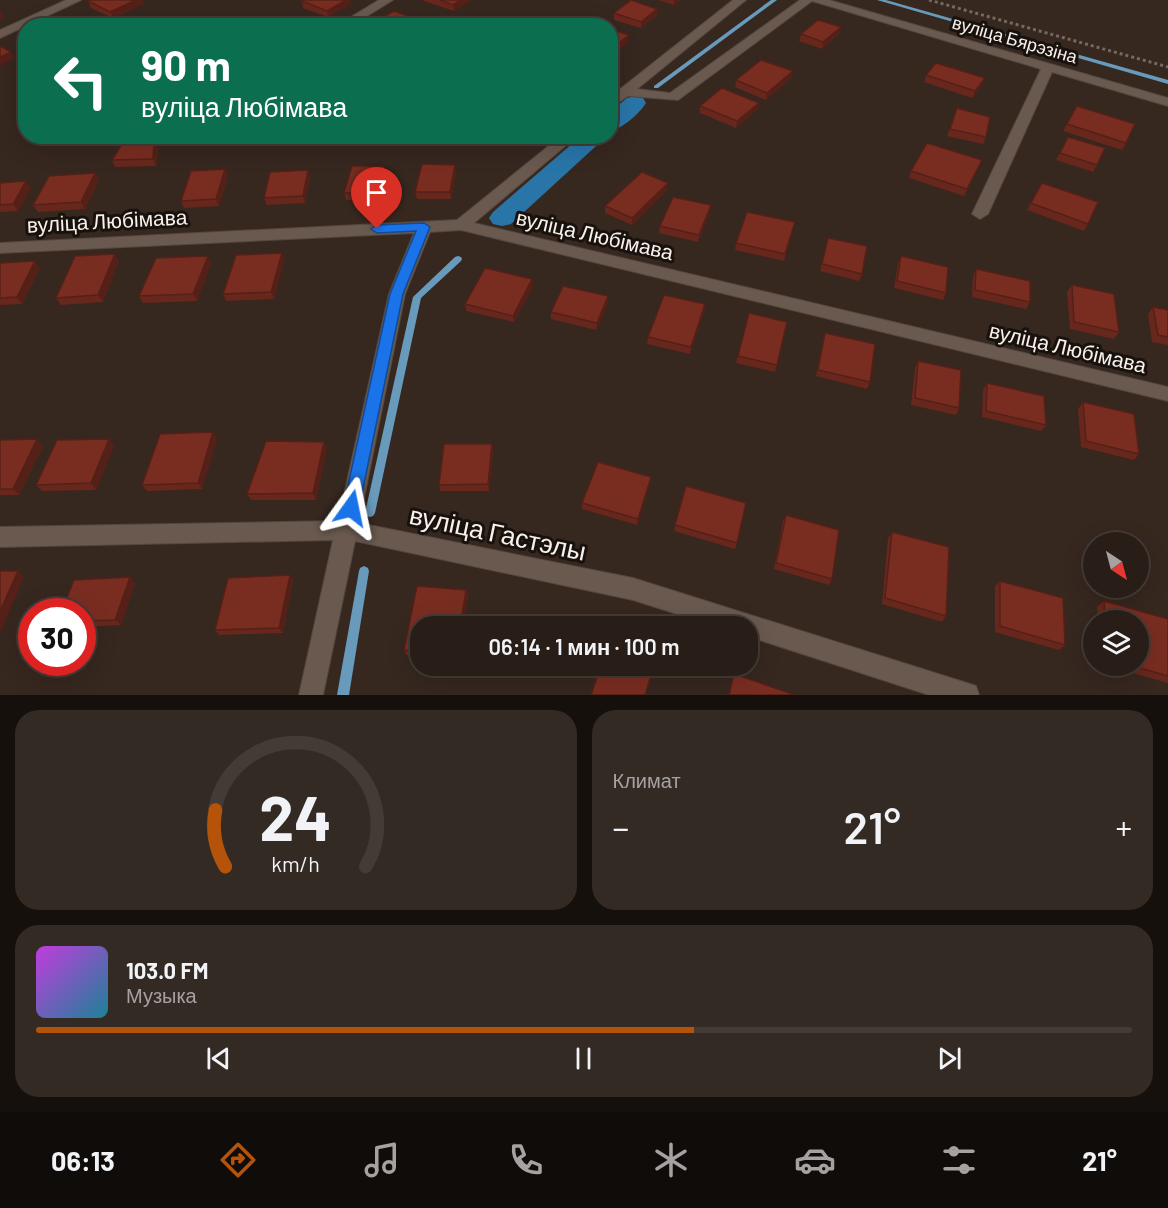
<!DOCTYPE html>
<html lang="ru">
<head>
<meta charset="utf-8">
<style>
	:root { --surface:#281d17; --page:#342a24; --text:#f1f3f6; --muted:#a5a2a1; --line:#443b36; --accent:#b45309 }
	body { margin:0; font-family:Barlow,sans-serif; background:var(--page); color:var(--text); height:100vh; display:flex; flex-direction:column; font-size:22px; white-space:nowrap }
	* { box-sizing:border-box; margin:0 }
	p { font-size:20px; color:var(--muted) }
	.icon { flex:none; width:33px; height:33px; fill:none; stroke:currentColor; stroke-width:2; stroke-linecap:round; stroke-linejoin:round }
	.map { position:relative; height:695px; overflow:hidden }
	.details { display:flex; flex-direction:column; gap:15px; padding:15px; background:#16100d; flex:1 }
	.details>* { flex:none }
	.guide { position:absolute; left:18px; top:18px; width:600px; height:126px; border-radius:24px; box-shadow:0 6px 24px #0002,0 0 0 2px var(--line); background:#0b6e4f; color:#fff; overflow:hidden }
	.needle { width:39px; rotate:144deg }
	.fabs { position:absolute; left:1083px; top:532px; display:grid; gap:12px }
	.fabs a { display:grid; place-items:center; width:66px; height:66px; border-radius:50%; background:var(--surface); box-shadow:0 6px 24px #0002,0 0 0 2px var(--line); font-size:30px }
	.speed { position:absolute; left:18px; top:598px; display:flex; gap:12px; font-size:30px; font-weight:700; text-align:center }
	.speed>* { display:grid; place-content:center; width:78px; height:78px; border-radius:50%; background:var(--surface); box-shadow:0 6px 24px #0002,0 0 0 2px var(--line); line-height:1 }
	.speed .limit { border:9px solid #d22; background:#fff; color:#111 }
	.pin { position:absolute; display:grid; place-items:center; width:51px; height:51px; color:#fff; margin:-62px -26px; border-radius:50% 50% 50% 0; rotate:-45deg; box-shadow:0 0 6px #0007 }
	.pin .icon { rotate:45deg }
	.me { position:absolute; width:66px; margin:-33px; rotate:12deg; stroke-linejoin:round; filter:drop-shadow(0 0 4px #0008) }
	.turn { display:flex; align-items:center; gap:21px; height:126px; padding:0 24px; font-size:27px }
	.turn .icon { width:78px; height:78px; stroke-width:2.5 }
	.turn b { display:block; font-size:42px; line-height:51px }
	.big { font-size:45px; font-weight:600; line-height:1.1 }
	.details .widget { flex:1; display:flex; flex-direction:column; justify-content:center; gap:9px; min-width:0; padding:0 21px; border-radius:24px; background:var(--page) }
	.details .dial { align-items:center; gap:0 }
	.dial svg { height:156px; overflow:visible; fill:none; stroke:var(--line); stroke-width:7; stroke-linecap:round; text-anchor:middle }
	.dial text { fill:var(--text); stroke:none }
	.song { display:flex; align-items:center; gap:18px }
	.cover { width:72px; height:72px; border-radius:9px; background:linear-gradient(135deg,hsl(290 70% 55%),hsl(190 70% 35%)) }
	.played { height:6px; border-radius:3px; background:linear-gradient(90deg,var(--accent) 60%,var(--line) 60%) }
	.keys { display:flex; justify-content:space-around; direction:ltr }
	.heat { display:flex; justify-content:space-between; align-items:center; font-size:33px; direction:ltr }
	.details .tiles { flex:1; display:grid; gap:15px; grid-template-columns:1fr 1fr }
	.widget:last-child { grid-column:span 2 }
	.trip { position:absolute; left:410px; top:616px; width:348px; height:60px; border-radius:24px; background:var(--surface); box-shadow:0 6px 24px #0002,0 0 0 2px var(--line); font-weight:600; line-height:60px; text-align:center }
	.menu { display:flex; height:96px; justify-content:space-around; align-items:center; background:#100c09; color:var(--muted) }
	.menu .icon { width:42px; height:42px }
	.menu .selected { color:var(--accent) }
	.menu b { font-size:27px; color:var(--text) }
	.map>svg:first-child { display:block }
</style>
</head>
<body>
<div class="map">
<svg width="1168" height="695" viewBox="0 0 1168 695">
	<rect width="100%" height="100%" fill="#36271f"/>
	<g fill="none" stroke-linecap="round" stroke-linejoin="round">
		<g fill="#689abc" fill-rule="evenodd">
			<path d="M771,0h6l-119,88h-4v-2z"/>
			<path d="M877,0h9l282,80v4z"/>
			<path d="M458,256l3,1 1,2 -1,2 -40,37 -46,215 -2,3 -3,1 -3,-1 -2,-3 48,-216 42,-40z"/>
			<path d="M364,566l4,2 1,3 -20,124h-12l22,-124 1,-3z"/>
		</g>
		<g fill="#2975a8" fill-rule="evenodd">
			<path d="M635,96l8,2 3,5c-7,11 -23,25 -36,28v-19l17,-14z"/>
			<path d="M581,136h26l-96,88 -9,2 -9,-2 -4,-6 4,-6z"/>
		</g>
		<g stroke="#52463e" stroke-width="2">
			<g id="minor">
				<path d="M66,0h15l-81,38v-8z"/>
				<path d="M379,0h14l-42,26h-15z"/>
				<path d="M733,0h13l-109,89 33,4 130,-93h29l339,98v8l-116,-34 -64,142 -8,5 -8,-5 69,-145 -229,-68 -134,99 -50,-4 -18,12v-11z"/>
				<path d="M561,136h16l-103,87 694,164v14l-707,-171 -31,2 -25,62 -46,229 274,55 334,105 9,3 3,9h-50l-182,-59v-9h-29l-85,-27 -278,-59 -32,154h-24l34,-155 -333,7v-20l338,-6 51,-227 25,-61 -414,20v-10l457,-23z"/>
			</g>
		</g>
		<path stroke="#766961" stroke-width="3" stroke-dasharray="3 3" stroke-linecap="butt" d="M929,0l239,67"/>
		<use href="#minor" fill="#69594f" fill-rule="evenodd"/>
	</g>
	<g fill="#68271c">
		<path d="M304,0h46l1,4 -23,13 -25,-9 -1,-7z"/>
		<path d="M424,0h47l-17,11 -30,-10z"/>
		<path d="M658,0h22l-6,5z"/>
		<path d="M88,1l56,3 -31,14 -22,-10z"/>
		<path d="M614,13l43,2 -16,13 -27,-8z"/>
		<path d="M841,27l-2,7 -17,15 -23,-8 2,-7z"/>
		<path d="M610,29l18,13 -15,12h-3z"/>
		<path d="M926,75l56,10 -10,13 -48,-16z"/>
		<path d="M791,78l-25,22 -31,-13 1,-7z"/>
		<path d="M700,106l58,3 -22,19 -36,-15z"/>
		<path d="M1077,106l49,37 -4,7 -59,-19z"/>
		<path d="M957,108l29,29 -3,7 -36,-8z"/>
		<path d="M1068,137l29,28 -4,7 -37,-12z"/>
		<path d="M158,148l-2,18 -41,1 -3,-7z"/>
		<path d="M982,160l-18,36 -55,-18 2,-7z"/>
		<path d="M225,169l3,7 -9,30 -35,2 -3,-7z"/>
		<path d="M456,172l-5,27h-34l-2,-7z"/>
		<path d="M387,173l-8,27h-33l-2,-7z"/>
		<path d="M310,177l-5,26 -38,2 -3,-7z"/>
		<path d="M99,180l-14,29 -47,3 -5,-7z"/>
		<path d="M0,183l31,5 -13,23 -18,1z"/>
		<path d="M1042,183l46,41 -4,7 -57,-21z"/>
		<path d="M667,190l-35,35 -27,-12v-7z"/>
		<path d="M711,205l-1,7 -12,30 -39,-9 1,-7z"/>
		<path d="M795,222l-11,39 -49,-11 1,-7z"/>
		<path d="M828,238l34,36 -3,7 -39,-10z"/>
		<path d="M901,256l45,37 -3,7 -49,-12 4,-25z"/>
		<path d="M284,260l-10,39 -48,2 -3,-7z"/>
		<path d="M119,261l-16,41 -42,3 -5,-7z"/>
		<path d="M0,263l40,5 -18,36 -22,1z"/>
		<path d="M211,263l-14,38 -54,2 -4,-7z"/>
		<path d="M976,269l54,33 -4,7 -54,-12 1,-21z"/>
		<path d="M1072,285l47,47 -5,7 -44,-10 -3,-37z"/>
		<path d="M533,286l-19,36 -48,-11 -1,-7z"/>
		<path d="M608,303l-12,27 -45,-11v-7z"/>
		<path d="M705,304l-1,7 -14,43 -43,-10 1,-7z"/>
		<path d="M1153,307l15,3v35l-16,-3 -4,-28z"/>
		<path d="M749,313l28,52 -2,7 -39,-9z"/>
		<path d="M825,333l45,49 -3,7 -51,-13 7,-36z"/>
		<path d="M918,361l41,47 -3,7 -45,-10 4,-37z"/>
		<path d="M987,383l59,42 -5,6 -59,-14 1,-27z"/>
		<path d="M1083,402l56,52 -5,6 -53,-13 -3,-38z"/>
		<path d="M213,432l4,7 -15,50 -55,2 -5,-6z"/>
		<path d="M0,440l43,6 -24,49h-19z"/>
		<path d="M492,444l1,6 -4,41h-49l-1,-6z"/>
		<path d="M114,446l-18,44 -54,1 -6,-6z"/>
		<path d="M327,448l-11,52h-65l-4,-6z"/>
		<path d="M650,483l-13,42 -55,-16v-6z"/>
		<path d="M786,515l46,64 -3,6 -55,-16 9,-48z"/>
		<path d="M675,525l62,18 -2,6 -61,-18z"/>
		<path d="M892,532l54,84 -4,6 -60,-18 6,-66z"/>
		<path d="M290,575l3,6 -10,52 -64,2 -4,-5z"/>
		<path d="M130,577l5,6 -14,42 -39,2v-15z"/>
		<path d="M1000,581l65,64 -6,5 -64,-18v-46z"/>
		<path d="M417,586l49,4 2,5 -5,32h-43v29l-14,-1 -2,-5z"/>
		<path d="M1104,601l64,18v64l-60,-17h30v-45h-40l-1,-14z"/>
	</g>
	<g fill="#552017">
		<path d="M136,0h6l2,4 -31,14 -3,-6z"/>
		<path d="M346,0h4l1,4 -23,13 -1,-6z"/>
		<path d="M460,0h11l-17,11 -1,-6z"/>
		<path d="M674,0h6l-6,5z"/>
		<path d="M657,9v6l-16,13v-6z"/>
		<path d="M0,11l4,6 -4,2z"/>
		<path d="M422,21l1,5h-8z"/>
		<path d="M841,27l-2,7 -17,15 1,-7z"/>
		<path d="M629,35l-1,7 -15,12v-6z"/>
		<path d="M11,52l4,6 -15,8v-9z"/>
		<path d="M793,71l-2,7 -25,22 1,-7z"/>
		<path d="M985,78l-3,7 -10,13 3,-7z"/>
		<path d="M759,103l-1,6 -22,19 1,-7z"/>
		<path d="M154,141l4,7 -2,18 -3,-7z"/>
		<path d="M455,165l1,7 -5,27 -1,-7z"/>
		<path d="M385,166l2,7 -8,27 -1,-7z"/>
		<path d="M225,169l3,7 -9,30 -3,-7z"/>
		<path d="M308,170l2,7 -5,26 -2,-7z"/>
		<path d="M95,173l4,7 -14,29 -4,-7z"/>
		<path d="M26,181l5,7 -13,23 -5,-7z"/>
		<path d="M668,183l-1,7 -35,35v-7z"/>
		<path d="M711,205l-1,7 -12,30 1,-7z"/>
		<path d="M282,253l2,7 -10,39 -3,-7z"/>
		<path d="M115,254l4,7 -16,41 -5,-7z"/>
		<path d="M208,256l3,7 -14,38 -4,-7z"/>
		<path d="M35,261l5,7 -18,36 -5,-7z"/>
		<path d="M532,279l1,7 -19,36 -1,-6z"/>
		<path d="M608,296v7l-12,27 1,-7z"/>
		<path d="M705,304l-1,7 -14,43 1,-7z"/>
		<path d="M213,432l4,7 -15,50 -4,-6z"/>
		<path d="M37,439l6,7 -24,49 -6,-6z"/>
		<path d="M109,439l5,7 -18,44 -5,-7z"/>
		<path d="M324,442l3,6 -11,52 -3,-7z"/>
		<path d="M492,444l1,6 -4,41 -1,-7z"/>
		<path d="M651,477l-1,6 -13,42 1,-6z"/>
		<path d="M18,571l6,6 -24,56v-22z"/>
		<path d="M290,575l3,6 -10,52 -4,-5z"/>
		<path d="M130,577l5,6 -14,42 -6,-5z"/>
		<path d="M466,590l2,5 -5,32h-3z"/>
	</g>
	<g fill="#792d21" stroke="#552017" stroke-width="1.5">
		<path d="M91,0h45l-26,12 -22,-11z"/>
		<path d="M304,0h42l-19,11 -25,-10z"/>
		<path d="M440,0h20l-7,5z"/>
		<path d="M631,0l26,9 -16,13 -27,-9z"/>
		<path d="M394,11l28,10 -7,5h-41l-3,-2z"/>
		<path d="M62,16l21,10h-43z"/>
		<path d="M274,16l24,9 -41,1z"/>
		<path d="M818,20l23,7 -18,15 -22,-8z"/>
		<path d="M610,29l19,6 -16,13 -3,-1z"/>
		<path d="M0,46l11,6 -11,5z"/>
		<path d="M761,60l32,11 -26,22 -31,-13z"/>
		<path d="M936,63l49,15 -10,13 -49,-16z"/>
		<path d="M722,88l37,15 -22,18 -37,-15z"/>
		<path d="M1077,106l58,18 -9,19 -59,-19z"/>
		<path d="M957,108l33,9 -4,20 -36,-8z"/>
		<path d="M1068,137l37,11 -8,17 -37,-12z"/>
		<path d="M124,141h30l-1,18 -41,1z"/>
		<path d="M927,143l55,17 -15,29 -56,-18z"/>
		<path d="M422,164l33,1 -5,27h-35z"/>
		<path d="M352,166h33l-7,27h-34z"/>
		<path d="M225,169l-9,30 -35,2 10,-30z"/>
		<path d="M308,170l-5,26 -39,2 6,-26z"/>
		<path d="M642,172l26,11 -36,35 -27,-12z"/>
		<path d="M95,173l-14,29 -48,3 16,-29z"/>
		<path d="M26,181l-13,23 -13,1v-22z"/>
		<path d="M1042,183l56,19 -10,22 -57,-21z"/>
		<path d="M673,197l38,8 -12,30 -39,-9z"/>
		<path d="M747,212l48,10 -10,32 -49,-11z"/>
		<path d="M828,238l39,8 -5,28 -40,-10z"/>
		<path d="M282,253l-11,39 -48,2 13,-39z"/>
		<path d="M115,254l-17,41 -42,3 19,-42z"/>
		<path d="M208,256l-15,38 -54,2 17,-38z"/>
		<path d="M901,256l47,11 -2,26 -49,-12z"/>
		<path d="M35,261l-18,36 -17,1v-35z"/>
		<path d="M485,268l47,11 -19,37 -48,-12z"/>
		<path d="M976,269l54,12v21l-55,-12z"/>
		<path d="M1072,285l42,9 5,38 -45,-10z"/>
		<path d="M563,286l45,10 -11,27 -46,-11z"/>
		<path d="M664,295l41,9 -14,43 -43,-10z"/>
		<path d="M1153,307l15,3v27l-10,-2z"/>
		<path d="M749,313l38,9 -10,43 -39,-9z"/>
		<path d="M825,333l50,11 -5,38 -52,-12z"/>
		<path d="M918,361l43,9 -2,38 -44,-10z"/>
		<path d="M987,383l57,13 2,29 -60,-14z"/>
		<path d="M1083,402l51,12 5,40 -53,-13z"/>
		<path d="M213,432l-15,51 -56,2 18,-51z"/>
		<path d="M37,439l-24,50h-13v-49z"/>
		<path d="M109,439l-18,44 -55,2 21,-45z"/>
		<path d="M266,441l58,1 -11,51 -66,1z"/>
		<path d="M444,444h48l-4,40 -49,1z"/>
		<path d="M598,462l53,15 -13,42 -56,-16z"/>
		<path d="M686,486l60,17 -9,40 -62,-18z"/>
		<path d="M786,515l53,15 -7,49 -56,-16z"/>
		<path d="M892,532l57,15 -3,69 -61,-18z"/>
		<path d="M0,571h18l-18,40z"/>
		<path d="M290,575l-11,53 -64,2 13,-52z"/>
		<path d="M130,577l-15,43 -33,1v-9h-21l13,-32z"/>
		<path d="M1000,581l63,17 2,47 -65,-19z"/>
		<path d="M417,586l49,4 -6,37h-40v24l-16,-1z"/>
		<path d="M1104,601l64,18v57l-35,-10h5v-45h-33z"/>
		<path d="M601,666h53l-9,29h-54z"/>
		<path d="M734,674l61,21h-66z"/>
	</g>
	<path fill="#1a73e8" stroke="#114b97" stroke-width="1.5" d="M424,223l6,4 -27,67 -44,214 -2,5 -6,3 -5,-3 -3,-5 47,-214 26,-63 -39,2 -6,-4 6,-4z"/>
	<g text-anchor="middle" dominant-baseline="central" stroke-width="6" stroke-linejoin="round" paint-order="stroke">
		<g font-size="18" fill="#faf0ea" stroke="#18120e">
			<text transform="translate(1015 39) rotate(16)">вуліца Бярэзіна</text>
		</g>
		<g font-size="21" fill="#faf0ea" stroke="#18120e">
			<text transform="translate(107 220) rotate(-3)">вуліца Любімава</text>
			<text transform="translate(595 234) rotate(13)">вуліца Любімава</text>
			<text transform="translate(1068 347) rotate(13)">вуліца Любімава</text>
		</g>
		<g font-size="26" fill="#faf0ea" stroke="#18120e">
			<text transform="translate(498 532) rotate(12)">вуліца Гастэлы</text>
		</g>
	</g>
</svg>
<div class="fabs">
<a><svg class="needle" viewBox="-14 -14 28 28"><path d="M0-13l5 13h-10z" fill="#e53935"/><path d="M0 13l5-13h-10z" fill="#a5a2a1"/></svg></a>
<a><svg class="icon" aria-label="layers" viewBox="0 0 24 24"><path d="M12 4l9 5-9 5-9-5zM3 14l9 5 9-5"/></svg></a>
</div>
<div class="speed"><div class="limit">30</div></div>
<div class="pin" style="left:377px;top:229px;background:#d93025"><svg class="icon" aria-label="arrive" viewBox="0 0 24 24"><path d="M6 21V4h12l-3 4 3 4H6"/></svg></div>
<svg class="me" style="left:351px;top:508px" viewBox="-20 -20 40 40"><path d="M0-17L14 15 0 8-14 15z" fill="#1a73e8" stroke="#fff" stroke-width="4"/></svg>
<div class="trip">06:14 · 1 мин · 100 m</div>
<div class="guide">
<div class="turn"><svg class="icon" aria-label="left" viewBox="0 0 24 24"><path d="M17 20v-9H6M10 6l-5 5 5 5"/></svg><div><b>90 m</b>вуліца Любімава</div></div>
</div>
</div>
<section class="details">
<div class="tiles">
<div class="widget dial"><svg viewBox="0 0 100 80">
<path d="M14 69A42 42 0 1 1 86 69"/>
<path d="M14 69A42 42 0 0 1 9 40" stroke="#b45309"/>
<text x="50" y="56" font-size="32" font-weight="700">24</text>
<text x="50" y="72" font-size="11">km/h</text>
</svg></div>
<div class="widget"><p>Климат</p>
<div class="heat"><a>−</a><b class="big">21°</b><a>+</a></div>
</div>
<div class="widget">
<div class="song"><i class="cover"></i><div><b>103.0 FM</b><p>Музыка</p></div></div>
<div class="played"></div>
<div class="keys"><svg class="icon" aria-label="previous" viewBox="0 0 24 24"><path d="M18 5L8 12l10 7zM5 5v14"/></svg><svg class="icon" aria-label="pause" viewBox="0 0 24 24"><path d="M8 5v14M16 5v14"/></svg><svg class="icon" aria-label="next" viewBox="0 0 24 24"><path d="M6 5l10 7-10 7zM19 5v14"/></svg></div>
</div>
</div>
</section>
<nav class="menu">
<b>06:13</b>
<svg class="icon selected" aria-label="directions" viewBox="0 0 24 24"><path d="M12 3l9 9-9 9-9-9zM9 14v-3h6M13 9l2 2-2 2"/></svg>
<svg class="icon" aria-label="music" viewBox="0 0 24 24"><path d="M9 18V5l10-2v13"/><circle cx="6" cy="18" r="3"/><circle cx="16" cy="16" r="3"/></svg>
<svg class="icon" aria-label="phone" viewBox="0 0 24 24"><path d="M5 4h4l2 5-3 2q2 4 5 5l2-3 5 2v4C11 20 4 13 5 4z"/></svg>
<svg class="icon" aria-label="climate" viewBox="0 0 24 24"><path d="M12 3v18M4 7l16 10M4 17L20 7"/></svg>
<svg class="icon" aria-label="car" viewBox="0 0 24 24"><path d="M5 17H2v-5l4-1 3-4h7l3 4 3 1v5h-3M9 17h6M6 11h13"/><circle cx="7" cy="17" r="2"/><circle cx="17" cy="17" r="2"/></svg>
<svg class="icon" aria-label="filters" viewBox="0 0 24 24"><path d="M4 7h16M4 17h16"/><circle cx="9" cy="7" r="2"/><circle cx="15" cy="17" r="2"/></svg>
<b>21°</b>
</nav>
</body>
</html>
